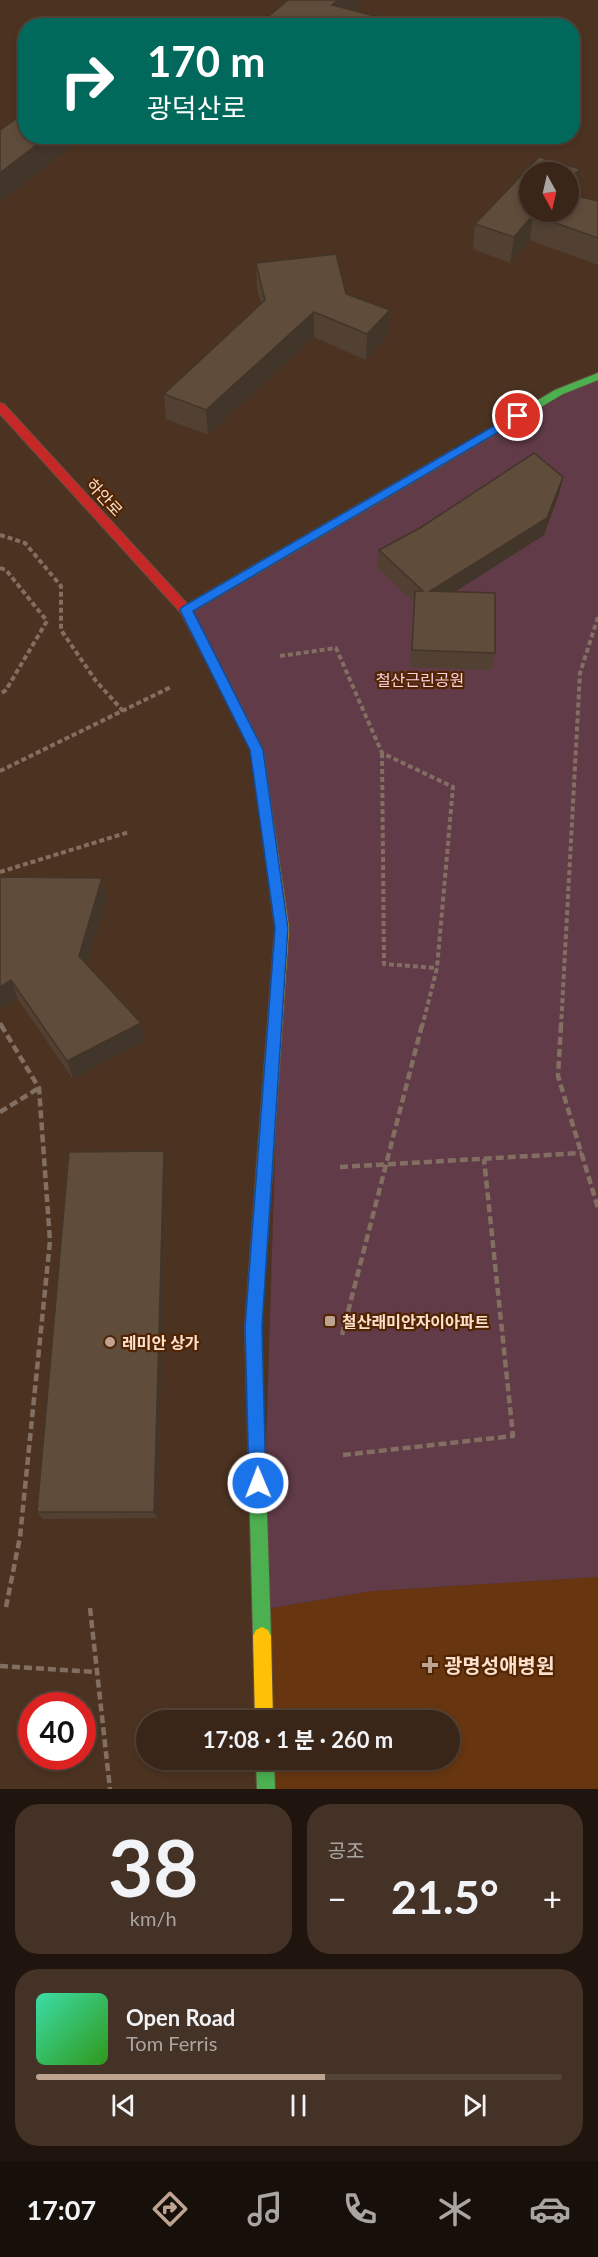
<!DOCTYPE html>
<html lang="ko">
<head>
<meta charset="utf-8">
<style>
	:root { --surface:#392619; --page:#443226; --text:#f1f3f6; --muted:#aba5a2; --line:#534338; --accent:#bea391 }
	body { margin:0; font-family:Lato,"Noto Sans KR",sans-serif; background:var(--page); color:var(--text); height:100vh; display:flex; flex-direction:column; font-size:22px; white-space:nowrap }
	* { box-sizing:border-box; margin:0 }
	p { font-size:20px; color:var(--muted) }
	.icon { flex:none; width:33px; height:33px; fill:none; stroke:currentColor; stroke-width:2; stroke-linecap:round; stroke-linejoin:round }
	.map { position:relative; height:1789px; overflow:hidden }
	.sheet { display:flex; flex-direction:column; gap:15px; padding:15px; background:#1f150e; flex:1 }
	.sheet>* { flex:none }
	.guide { position:absolute; left:18px; top:18px; width:562px; height:126px; border-radius:24px; box-shadow:0 3px 9px #0003,0 0 0 2px var(--line); background:#00695c; color:#fff; overflow:hidden }
	.needle { width:39px; rotate:172deg }
	.buttons { position:absolute; left:519px; top:162px; display:grid; gap:12px }
	.buttons a { display:grid; place-items:center; width:60px; height:60px; border-radius:50%; background:var(--surface); box-shadow:0 3px 9px #0003,0 0 0 2px var(--line); font-size:30px }
	.speed { position:absolute; left:18px; top:1692px; display:flex; gap:12px; font-size:30px; font-weight:700; text-align:center }
	.speed>* { display:grid; place-content:center; width:78px; height:78px; border-radius:50%; background:var(--surface); box-shadow:0 3px 9px #0003,0 0 0 2px var(--line); line-height:1 }
	.speed .limit { border:9px solid #d22; background:#fff; color:#111 }
	.pin { position:absolute; display:grid; place-items:center; width:51px; height:51px; color:#fff; margin:-26px; border:3px solid #fff; border-radius:50%; box-shadow:0 2px 6px #0007 }
	.me { position:absolute; width:66px; margin:-33px; rotate:359deg; stroke-linejoin:round; filter:drop-shadow(0 0 4px #0008) }
	.turn { display:flex; align-items:center; gap:21px; height:126px; padding:0 30px; font-size:27px }
	.turn .icon { width:78px; height:78px; stroke-width:2.5 }
	.turn b { display:block; font-size:42px; line-height:51px }
	.big { font-size:45px; font-weight:700; line-height:1.1 }
	.sheet .widget { flex:1; display:flex; flex-direction:column; justify-content:center; gap:9px; min-width:0; padding:0 21px; border-radius:24px; background:var(--page) }
	.sheet .dial { align-items:center; gap:0 }
	.dial b { font-size:78px; line-height:1 }
	.song { display:flex; align-items:center; gap:18px }
	.cover { width:72px; height:72px; border-radius:9px; background:linear-gradient(135deg,hsl(160 70% 55%),hsl(110 70% 35%)) }
	.played { height:6px; border-radius:3px; background:linear-gradient(90deg,var(--accent) 55%,var(--line) 55%) }
	.keys { display:flex; justify-content:space-around; direction:ltr }
	.heat { display:flex; justify-content:space-between; align-items:center; font-size:33px; direction:ltr }
	.sheet .tiles { flex:1; display:grid; gap:15px; grid-template-columns:1fr 1fr }
	.widget:last-child { grid-column:span 2 }
	.trip { position:absolute; left:136px; top:1710px; width:324px; height:60px; border-radius:30px; background:var(--surface); box-shadow:0 3px 9px #0003,0 0 0 2px var(--line); font-weight:700; line-height:60px; text-align:center }
	.dock { display:flex; height:96px; justify-content:space-around; align-items:center; background:#170f0a; color:var(--muted) }
	.dock .icon { width:42px; height:42px }
	.dock .on { color:var(--accent) }
	.dock b { font-size:27px; color:var(--text) }
	.map>svg:first-child { display:block }
</style>
</head>
<body>
<div class="map">
<svg width="598" height="1789" viewBox="0 0 598 1789">
	<rect width="100%" height="100%" fill="#4c3321"/>
	<path fill="#673611" d="M598,1577v212h-332l-1,-29h185v-40h-186l-3,-110 111,-19z"/>
	<path fill="#613b48" d="M598,376v1201l-226,14 -111,19 21,-682 -25,-178 -71,-140z"/>
	<g fill="none" stroke-linecap="round" stroke-linejoin="round">
		<g stroke="#644f41" stroke-width="2">
			<g id="fast">
				<path d="M598,373v7l-35,14 -105,62 -4,1 -5,-4 106,-63z"/>
				<path d="M264,1169l5,2 3,5 -11,151 10,309 -3,6 -6,3 -6,-3 -3,-6 -8,-309 11,-151 3,-5z"/>
				<path d="M256,1760h18l1,29h-18z"/>
			</g>
		</g>
		<g stroke="#644f41" stroke-width="2">
			<g id="slow">
				<path d="M454,449l5,4 -1,3 -268,157h-8l-2,-3 2,-3z"/>
				<path d="M236,703l4,2 23,45 26,178 -17,248 -3,5 -5,2 -5,-2 -3,-5 19,-248 -24,-178 -21,-42z"/>
				<path d="M262,1627l6,3 3,6 2,84h-18l-2,-84 3,-6z"/>
			</g>
		</g>
		<g stroke="#644f41" stroke-width="2">
			<path id="jam" d="M0,403l4,1 186,203 52,101 -2,3h-8l-51,-98 -181,-199z"/>
		</g>
		<g stroke="#826f62" stroke-width="4" stroke-dasharray="5 3" stroke-linecap="butt">
			<path d="M0,535l25,8 36,43v44l35,51 27,30"/>
			<path d="M0,568l6,2 41,51 -41,69 -6,4"/>
			<path d="M280,656l56,-8 46,105 71,34 -16,181 -15,59"/>
			<path d="M382,753l2,211 53,4"/>
			<path d="M0,771l171,-84"/>
			<path d="M0,872l129,-40"/>
			<path d="M0,1023l2,4"/>
			<path d="M561,1027l19,-354 18,-56"/>
		</g>
		<g stroke="#826f62" stroke-width="4.5" stroke-dasharray="8 4" stroke-linecap="butt">
			<path d="M1,1025l38,63 11,153 -30,296 -14,70"/>
			<path d="M561,1025l-3,51 40,132"/>
			<path d="M0,1112l39,-24"/>
			<path d="M340,1167l242,-14"/>
			<path d="M342,1335l80,-310"/>
			<path d="M343,1455l170,-19 -29,-277"/>
			<path d="M90,1608l20,181"/>
			<path d="M0,1666l97,6"/>
		</g>
		<use href="#fast" fill="#4caf50" fill-rule="evenodd"/>
		<use href="#slow" fill="#ffc107" fill-rule="evenodd"/>
		<use href="#jam" fill="#c62828" fill-rule="evenodd"/>
	</g>
	<g fill="#524133">
		<path d="M288,0h72v6l-6,5 55,15h-152z"/>
		<path d="M112,136h12l1,5z"/>
		<path d="M576,195l-1,1 23,5v64l-68,-25 -20,23 -37,-14 2,-25z"/>
		<path d="M256,263l134,47 -2,25 -22,25 -52,-23 -106,98 -42,-16 -2,-25 97,-90 -4,-16z"/>
		<path d="M563,477l-4,17 -15,41 -90,57 41,61 -3,17 -82,-3 4,-65 -37,-35 2,-17z"/>
		<path d="M0,877l107,22 -20,66 58,76 -72,38 -55,-80 -18,11z"/>
		<path d="M167,1164l-10,354 -114,1 -6,-7z"/>
	</g>
	<g fill="#423529">
		<path d="M338,0h22v6l-23,20 -5,-21z"/>
		<path d="M48,136h36l-84,67v-30z"/>
		<path d="M580,169l-4,26 -8,7v-22z"/>
		<path d="M533,215l-3,25 -20,23 4,-26z"/>
		<path d="M390,310l-2,25 -22,25 1,-26z"/>
		<path d="M314,312v25l-106,98 -2,-25z"/>
		<path d="M563,477l-4,17 -15,41 -116,74 2,-18z"/>
		<path d="M102,878l5,21 -23,76 -5,-19z"/>
		<path d="M11,980l7,19 -18,11v-23z"/>
		<path d="M141,1023l4,18 -72,38 -6,-18z"/>
		<path d="M164,1151l3,13 -10,354 -3,-6z"/>
	</g>
	<g fill="#5f4c3b" stroke="#423529" stroke-width="1.5">
		<path d="M288,0h50l-6,5 77,20 -90,1 -11,-4 -6,4h-45z"/>
		<path d="M26,112v24h22l-48,37v-43z"/>
		<path d="M539,157l41,12 -12,11v-8h-38v40h38v-18l30,7v37l-65,-23 -19,22 -39,-13z"/>
		<path d="M336,254l10,40 44,16 -23,24 -53,-22 -108,98 -42,-16 101,-94 -9,-37z"/>
		<path d="M534,453l29,24 -16,41 -117,73 65,2v60l-83,-3 3,-59h8l-44,-41 41,-22z"/>
		<path d="M0,877l102,1 -23,78 62,67 -74,38 -56,-81 -11,7z"/>
		<path d="M164,1151l-10,361h-117l32,-360z"/>
	</g>
	<path fill="#1a73e8" stroke="#114b97" stroke-width="1.5" d="M518,412l4,1v5l-329,193 70,139 25,178 -26,399 4,156 -2,6 -6,3 -6,-3 -3,-6 -4,-156 30,-399 -25,-178 -70,-140 2,-3z"/>
	<g fill="#bea391" stroke="#522502" stroke-width="2">
		<rect x="324" y="1315" width="12" height="12" rx="3"/>
		<circle cx="110" cy="1342" r="6"/>
		<path d="M427 1656h6v6h6v6h-6v6h-6v-6h-6v-6h6z"/>
	</g>
	<g text-anchor="middle" dominant-baseline="central" stroke-width="4.5" stroke-linejoin="round" paint-order="stroke">
		<g font-size="16" fill="#fcdfcd" stroke="#522502">
			<text transform="translate(105 497) rotate(47)">하안로</text>
		</g>
		<g font-size="16" fill="#fcd2e3" stroke="#522502">
			<text x="420" y="679">철산근린공원</text>
		</g>
		<g font-size="16" font-weight="bold" fill="#fcdfcd" stroke="#522502" text-anchor="start">
			<text x="342" y="1321">철산래미안자이아파트</text>
			<text x="122" y="1342">레미안 상가</text>
		</g>
		<g font-size="20" font-weight="bold" fill="#fcdfcd" stroke="#522502" text-anchor="start">
			<text x="444" y="1665">광명성애병원</text>
		</g>
	</g>
</svg>
<div class="buttons">
<a><svg class="needle" viewBox="-14 -14 28 28"><path d="M0-13l5 13h-10z" fill="#e53935"/><path d="M0 13l5-13h-10z" fill="#aba5a2"/></svg></a>
</div>
<div class="speed"><div class="limit">40</div></div>
<div class="pin" style="left:518px;top:416px;background:#d93025"><svg class="icon" aria-label="arrive" viewBox="0 0 24 24"><path d="M6 21V4h12l-3 4 3 4H6"/></svg></div>
<svg class="me" style="left:258px;top:1483px" viewBox="-20 -20 40 40"><circle r="17" fill="#1a73e8" stroke="#fff" stroke-width="3"/><path d="M0-11L8 9 0 5-8 9z" fill="#fff"/></svg>
<div class="trip">17:08 · 1 분 · 260 m</div>
<div class="guide">
<div class="turn"><svg class="icon" aria-label="right" viewBox="0 0 24 24"><path d="M7 20v-9h11M14 6l5 5-5 5"/></svg><div><b>170 m</b>광덕산로</div></div>
</div>
</div>
<section class="sheet">
<div class="tiles">
<div class="widget dial"><b>38</b><p>km/h</p></div>
<div class="widget"><p>공조</p>
<div class="heat"><a>−</a><b class="big">21.5°</b><a>+</a></div>
</div>
<div class="widget">
<div class="song"><i class="cover"></i><div><b>Open Road</b><p>Tom Ferris</p></div></div>
<div class="played"></div>
<div class="keys"><svg class="icon" aria-label="previous" viewBox="0 0 24 24"><path d="M18 5L8 12l10 7zM5 5v14"/></svg><svg class="icon" aria-label="pause" viewBox="0 0 24 24"><path d="M8 5v14M16 5v14"/></svg><svg class="icon" aria-label="next" viewBox="0 0 24 24"><path d="M6 5l10 7-10 7zM19 5v14"/></svg></div>
</div>
</div>
</section>
<nav class="dock">
<b>17:07</b>
<svg class="icon on" aria-label="directions" viewBox="0 0 24 24"><path d="M12 3l9 9-9 9-9-9zM9 14v-3h6M13 9l2 2-2 2"/></svg>
<svg class="icon" aria-label="music" viewBox="0 0 24 24"><path d="M9 18V5l10-2v13"/><circle cx="6" cy="18" r="3"/><circle cx="16" cy="16" r="3"/></svg>
<svg class="icon" aria-label="phone" viewBox="0 0 24 24"><path d="M5 4h4l2 5-3 2q2 4 5 5l2-3 5 2v4C11 20 4 13 5 4z"/></svg>
<svg class="icon" aria-label="climate" viewBox="0 0 24 24"><path d="M12 3v18M4 7l16 10M4 17L20 7"/></svg>
<svg class="icon" aria-label="car" viewBox="0 0 24 24"><path d="M5 17H2v-5l4-1 3-4h7l3 4 3 1v5h-3M9 17h6M6 11h13"/><circle cx="7" cy="17" r="2"/><circle cx="17" cy="17" r="2"/></svg>
</nav>
</body>
</html>
